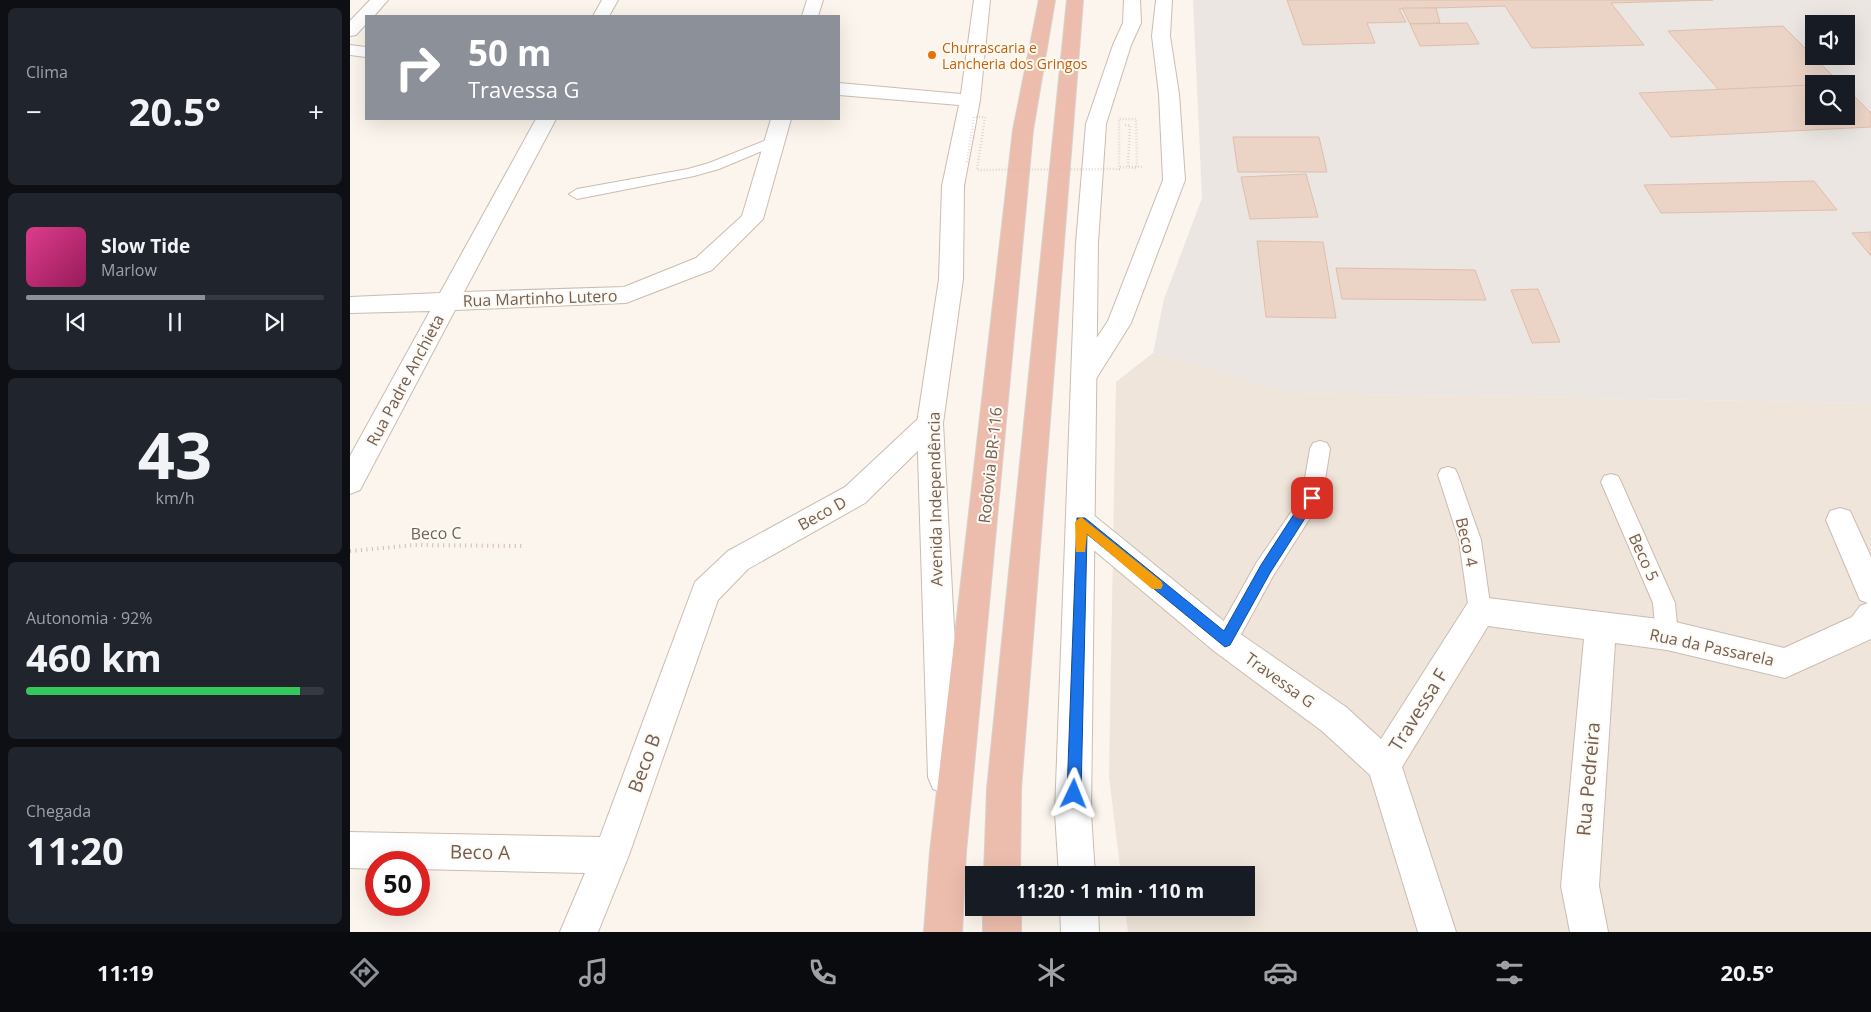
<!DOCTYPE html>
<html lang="pt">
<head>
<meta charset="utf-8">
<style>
	:root { --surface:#171b24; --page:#20242c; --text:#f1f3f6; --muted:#9ea1a6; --line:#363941; --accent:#8c9099 }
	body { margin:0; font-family:"Open Sans",sans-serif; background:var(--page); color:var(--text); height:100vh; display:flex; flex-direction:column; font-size:19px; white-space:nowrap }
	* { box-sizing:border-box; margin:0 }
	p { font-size:16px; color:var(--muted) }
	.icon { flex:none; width:28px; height:28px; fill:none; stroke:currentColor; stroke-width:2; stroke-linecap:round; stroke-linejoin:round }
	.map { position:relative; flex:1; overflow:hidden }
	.side { display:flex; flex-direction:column; gap:8px; padding:8px; background:#0d0f14; width:350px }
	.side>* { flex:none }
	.top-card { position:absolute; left:15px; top:15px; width:475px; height:105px; border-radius:0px; box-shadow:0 5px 20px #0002; background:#8c9099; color:#fff; overflow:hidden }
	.controls { position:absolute; left:1455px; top:15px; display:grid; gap:10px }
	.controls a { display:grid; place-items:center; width:50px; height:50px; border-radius:0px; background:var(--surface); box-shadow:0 5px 20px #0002; font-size:25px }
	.speed { position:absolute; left:15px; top:851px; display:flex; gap:10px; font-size:25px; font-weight:700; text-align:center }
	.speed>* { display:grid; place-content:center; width:65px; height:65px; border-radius:50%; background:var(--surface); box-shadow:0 5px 20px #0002; line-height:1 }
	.speed .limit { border:8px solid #d22; background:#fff; color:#111 }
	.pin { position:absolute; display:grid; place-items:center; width:42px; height:42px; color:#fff; margin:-21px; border-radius:10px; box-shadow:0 2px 8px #0006 }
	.me { position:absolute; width:55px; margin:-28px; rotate:2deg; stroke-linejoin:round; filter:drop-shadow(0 0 4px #0008) }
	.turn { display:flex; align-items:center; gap:18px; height:105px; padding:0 20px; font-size:22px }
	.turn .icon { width:65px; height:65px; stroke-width:2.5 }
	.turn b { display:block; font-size:35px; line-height:42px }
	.big { font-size:38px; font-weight:700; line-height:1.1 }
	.side .widget { flex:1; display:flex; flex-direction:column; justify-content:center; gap:8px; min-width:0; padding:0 18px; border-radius:8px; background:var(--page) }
	.side .dial { align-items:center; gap:0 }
	.dial b { font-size:65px; line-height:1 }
	.song { display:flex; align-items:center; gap:15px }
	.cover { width:60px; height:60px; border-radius:8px; background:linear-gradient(135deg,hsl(330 70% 55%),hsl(330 70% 35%)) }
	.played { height:5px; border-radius:2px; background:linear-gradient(90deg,var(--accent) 60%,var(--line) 60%) }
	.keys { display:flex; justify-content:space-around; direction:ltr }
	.heat { display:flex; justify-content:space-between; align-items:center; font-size:28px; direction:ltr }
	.charge { height:8px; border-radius:4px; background:linear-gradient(90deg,#34c759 92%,var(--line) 0) }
	.trip { position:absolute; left:615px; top:866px; width:290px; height:50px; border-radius:0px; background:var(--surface); box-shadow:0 5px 20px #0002; font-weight:700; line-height:50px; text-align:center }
	.dock { display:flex; height:80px; justify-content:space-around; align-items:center; background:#090b0e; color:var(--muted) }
	.dock .icon { width:35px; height:35px }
	.dock .selected { color:var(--accent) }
	.dock b { font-size:22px; color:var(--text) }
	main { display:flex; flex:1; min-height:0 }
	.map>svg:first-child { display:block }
</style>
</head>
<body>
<main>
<section class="side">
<div class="widget"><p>Clima</p>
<div class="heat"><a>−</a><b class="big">20.5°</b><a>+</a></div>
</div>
<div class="widget">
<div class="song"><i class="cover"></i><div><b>Slow Tide</b><p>Marlow</p></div></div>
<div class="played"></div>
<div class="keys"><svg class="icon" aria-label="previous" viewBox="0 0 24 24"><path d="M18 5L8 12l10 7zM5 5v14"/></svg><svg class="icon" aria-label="pause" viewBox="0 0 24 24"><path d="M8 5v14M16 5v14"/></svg><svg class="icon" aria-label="next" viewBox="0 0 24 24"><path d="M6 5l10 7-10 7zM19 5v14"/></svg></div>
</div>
<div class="widget dial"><b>43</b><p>km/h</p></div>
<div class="widget"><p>Autonomia · 92%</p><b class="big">460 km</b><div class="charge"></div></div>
<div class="widget"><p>Chegada</p><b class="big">11:20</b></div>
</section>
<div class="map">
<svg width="1521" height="932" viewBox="0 0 1521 932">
	<rect width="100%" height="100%" fill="#fbf5ed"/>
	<path fill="#efe5da" d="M803,353l138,40 580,10v529h-743l-3,-24h121v-33h-125l-12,-99 7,-394z"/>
	<path fill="#ebe6e2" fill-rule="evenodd" d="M843,0h678v403l-580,-10 -138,-40 11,-54 38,-101zM1464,24h32v32h-32zM1464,84h32v32h-32z"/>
	<g fill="#ebd4c6" stroke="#debeab">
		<path d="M937,0h426l-102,3 33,42 -112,3 -27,-42 -106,3 7,13 -39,1 8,20 -72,2z"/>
		<path d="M1052,8h34l4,15 -30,1z"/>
		<path d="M1117,23l12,21 -59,2 -10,-22z"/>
		<path d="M1433,26l58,58 -122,6 -51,-59z"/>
		<path d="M1464,85v31h32v-28l25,25v14l-200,10 -32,-44z"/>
		<path d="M883,137h86l8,35h-89z"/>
		<path d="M956,174l12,43 -68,2 -9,-42z"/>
		<path d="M1464,181l23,29 -176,3 -17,-28z"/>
		<path d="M1521,232v24l-19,-23z"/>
		<path d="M907,241l66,1 13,76 -70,-1z"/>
		<path d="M986,268l139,2 11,30 -144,-1z"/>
		<path d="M1188,289l22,53 -28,1 -21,-53z"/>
	</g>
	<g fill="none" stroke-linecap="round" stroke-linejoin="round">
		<g stroke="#cabcb1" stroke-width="2">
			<g id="lane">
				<path d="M424,137l7,4 -2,3 -60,25 -25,7 -117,23 -8,-5 8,-5 111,-20 21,-6z"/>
				<path d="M970,441l7,2 3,6 -8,49 -3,6 -46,72 -40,73 -8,3 -8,-3 -3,-8 3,-8 40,-71 45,-66 8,-47 3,-6z"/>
				<path d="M1098,467l7,2 3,6 23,65 10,71 -3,7 -8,3 -8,-3 -3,-7 -10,-71 -21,-65 3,-6z"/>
				<path d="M1261,474l7,2 3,6 54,121 3,32 -3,8 -8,3 -8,-3 -3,-8 -3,-32 -52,-121 3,-6z"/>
			</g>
		</g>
		<g stroke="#cabcb1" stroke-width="2">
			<g id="street">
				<path d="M20,0h18l-14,16h-8v8l-10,11 -6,1v-15z"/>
				<path d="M252,0h16l-9,16h-16z"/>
				<path d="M457,0h16l-5,16h-16z"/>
				<path d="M806,0h16l-2,36 9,58 6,86 -54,143 -37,59 -9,3 -9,-3 -4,-7 36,-54 55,-141 -4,-86 -7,-58z"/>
				<path d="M186,119h20l-92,173 160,-5 72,-29 46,-42 29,-97h20l-28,100 -51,51 -86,33 -171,7 -95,180 -10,4v-38l80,-145 -80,2v-16l90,-4z"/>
				<path d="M580,413l9,3 4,7 -4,7 -74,73 -117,66 -30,31 -89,255 -31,77h-38l25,-59 -166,-4v-7h-43v7l-26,-1v-36l250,5 95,-255 33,-31 117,-64 76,-71z"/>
				<path d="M1490,508l10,3 21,46v82l-86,39 -118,-28 -52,-7 -16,243 9,46h-38l-9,-46 23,-247 -96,-13 -86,141 54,165h-38l-48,-157 -48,-44 -108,-80 -143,-120 -4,-9 4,-9 10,-3 10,3 145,118 110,76 35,32 88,-138 11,-4 187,23 117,28 68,-31 8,-11 8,-3 -8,-3 -34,-80 4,-9z"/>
			</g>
		</g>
		<g stroke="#ccbcb0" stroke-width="2">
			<g id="secondary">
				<path d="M624,0h16l-10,100 -16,86 -1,93 -20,144 19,354 -5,12 -12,5 -12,-5 -5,-12 -11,-354 22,-144 3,-93 17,-81 -120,-10v-12l122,11z"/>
				<path d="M774,0h16l1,23 -10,22 -25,79 -8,119 -7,570 4,62h-36l-4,-62 21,-570 10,-119 27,-79 10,-22z"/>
				<path d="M0,45l16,2v10l-16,-2z"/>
				<path d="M710,908h38l1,24h-38z"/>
			</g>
		</g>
		<g stroke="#d8d2cf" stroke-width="2">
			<g id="highway">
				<path d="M689,0h16l-22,130 -67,722 -4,80h-38l6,-80 83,-722z"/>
				<path d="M717,0h16l-62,789 -1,86h-36l3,-86z"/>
				<rect x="633" y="908" width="38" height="24"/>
			</g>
		</g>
		<g stroke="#d2baab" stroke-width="2.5" stroke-dasharray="0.5 2.5" stroke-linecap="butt">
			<path d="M775,125h5l-2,42h16"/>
			<path d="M770,167l17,1"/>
		</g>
		<path stroke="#d2baab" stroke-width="4" stroke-dasharray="1 4.5" stroke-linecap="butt" d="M0,551l65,-6 107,1"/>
		<use href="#lane" fill="#fff" fill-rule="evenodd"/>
		<use href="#street" fill="#fff" fill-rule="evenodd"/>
		<use href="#secondary" fill="#fff" fill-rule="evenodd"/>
		<use href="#highway" fill="#ecbdad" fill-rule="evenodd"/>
		<path stroke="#d2baab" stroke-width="2.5" stroke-dasharray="0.5 2.5" stroke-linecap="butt" d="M617,162l7,-45h11l-8,53 142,-1v-50h17l1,49"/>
	</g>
	<path fill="#1a73e8" stroke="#114b97" d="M962,493l5,5 -1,3 -46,72 -40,72 -5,2 -138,-113 -6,260 -2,5 -5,2 -5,-2 -2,-5 10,-276h8l139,113 37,-66 46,-71z"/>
	<path fill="#f59e0b" d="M731,517l80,64 2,4 -2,4h-9l-65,-55 -2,18h-9l-1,-30z"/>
	<circle fill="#e8710a" stroke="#fdfaf4" stroke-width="2" cx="582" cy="55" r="5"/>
	<g text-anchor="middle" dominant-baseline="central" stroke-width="4" stroke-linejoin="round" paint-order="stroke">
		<g font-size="14" fill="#c56008" stroke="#fdfaf4" text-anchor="start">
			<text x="592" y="47">Churrascaria e<tspan x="592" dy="16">Lancheria dos Gringos</tspan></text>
		</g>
		<g font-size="16" fill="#745e52" stroke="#fdfaf4">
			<text transform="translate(190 298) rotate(-2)">Rua Martinho Lutero</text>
			<text transform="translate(55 380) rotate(-62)">Rua Padre Anchieta</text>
			<text transform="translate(640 465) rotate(-84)">Rodovia BR-116</text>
			<text transform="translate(585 499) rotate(-91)">Avenida Independência</text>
			<text transform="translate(472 513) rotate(-29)">Beco D</text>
			<text transform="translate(86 533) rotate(-1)">Beco C</text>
			<text transform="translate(1117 542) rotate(77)">Beco 4</text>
			<text transform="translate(1294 557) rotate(66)">Beco 5</text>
			<text transform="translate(1362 647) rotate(12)">Rua da Passarela</text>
			<text transform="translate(930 680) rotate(36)">Travessa G</text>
		</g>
		<g font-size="19" fill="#745e52" stroke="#fdfaf4">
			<text transform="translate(1068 710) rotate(-58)">Travessa F</text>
			<text transform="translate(294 763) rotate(-70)">Beco B</text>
			<text transform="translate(1238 779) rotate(-85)">Rua Pedreira</text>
			<text transform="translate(130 852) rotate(1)">Beco A</text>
		</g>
	</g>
</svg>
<div class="controls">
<a><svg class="icon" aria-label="sound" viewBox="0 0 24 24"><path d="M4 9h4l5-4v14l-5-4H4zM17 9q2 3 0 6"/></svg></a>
<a><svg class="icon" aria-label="search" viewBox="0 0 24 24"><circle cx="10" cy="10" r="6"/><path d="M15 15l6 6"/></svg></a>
</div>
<div class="speed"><div class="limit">50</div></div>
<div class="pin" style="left:962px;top:498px;background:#d93025"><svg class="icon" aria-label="arrive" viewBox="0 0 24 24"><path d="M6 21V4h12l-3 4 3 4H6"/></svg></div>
<svg class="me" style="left:724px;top:794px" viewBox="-20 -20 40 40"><path d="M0-17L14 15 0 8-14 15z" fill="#1a73e8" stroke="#fff" stroke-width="4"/></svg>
<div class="trip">11:20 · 1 min · 110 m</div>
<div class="top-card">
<div class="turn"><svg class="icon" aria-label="right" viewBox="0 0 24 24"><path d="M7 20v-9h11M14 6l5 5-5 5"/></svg><div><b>50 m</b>Travessa G</div></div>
</div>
</div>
</main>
<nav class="dock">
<b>11:19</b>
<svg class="icon selected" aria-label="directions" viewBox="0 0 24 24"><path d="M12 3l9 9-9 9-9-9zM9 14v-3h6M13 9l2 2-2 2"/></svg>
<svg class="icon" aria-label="music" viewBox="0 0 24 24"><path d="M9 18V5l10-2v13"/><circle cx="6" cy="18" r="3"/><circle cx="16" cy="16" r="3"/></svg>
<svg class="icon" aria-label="phone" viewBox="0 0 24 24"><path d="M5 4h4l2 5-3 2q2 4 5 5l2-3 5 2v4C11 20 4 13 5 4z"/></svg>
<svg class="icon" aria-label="climate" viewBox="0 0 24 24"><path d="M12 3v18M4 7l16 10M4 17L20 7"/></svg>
<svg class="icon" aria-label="car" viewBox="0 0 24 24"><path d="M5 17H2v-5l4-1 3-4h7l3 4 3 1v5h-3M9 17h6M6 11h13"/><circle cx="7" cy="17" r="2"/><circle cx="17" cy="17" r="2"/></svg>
<svg class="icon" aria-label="filters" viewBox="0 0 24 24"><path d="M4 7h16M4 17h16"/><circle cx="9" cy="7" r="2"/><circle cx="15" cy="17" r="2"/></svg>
<b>20.5°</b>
</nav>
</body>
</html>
